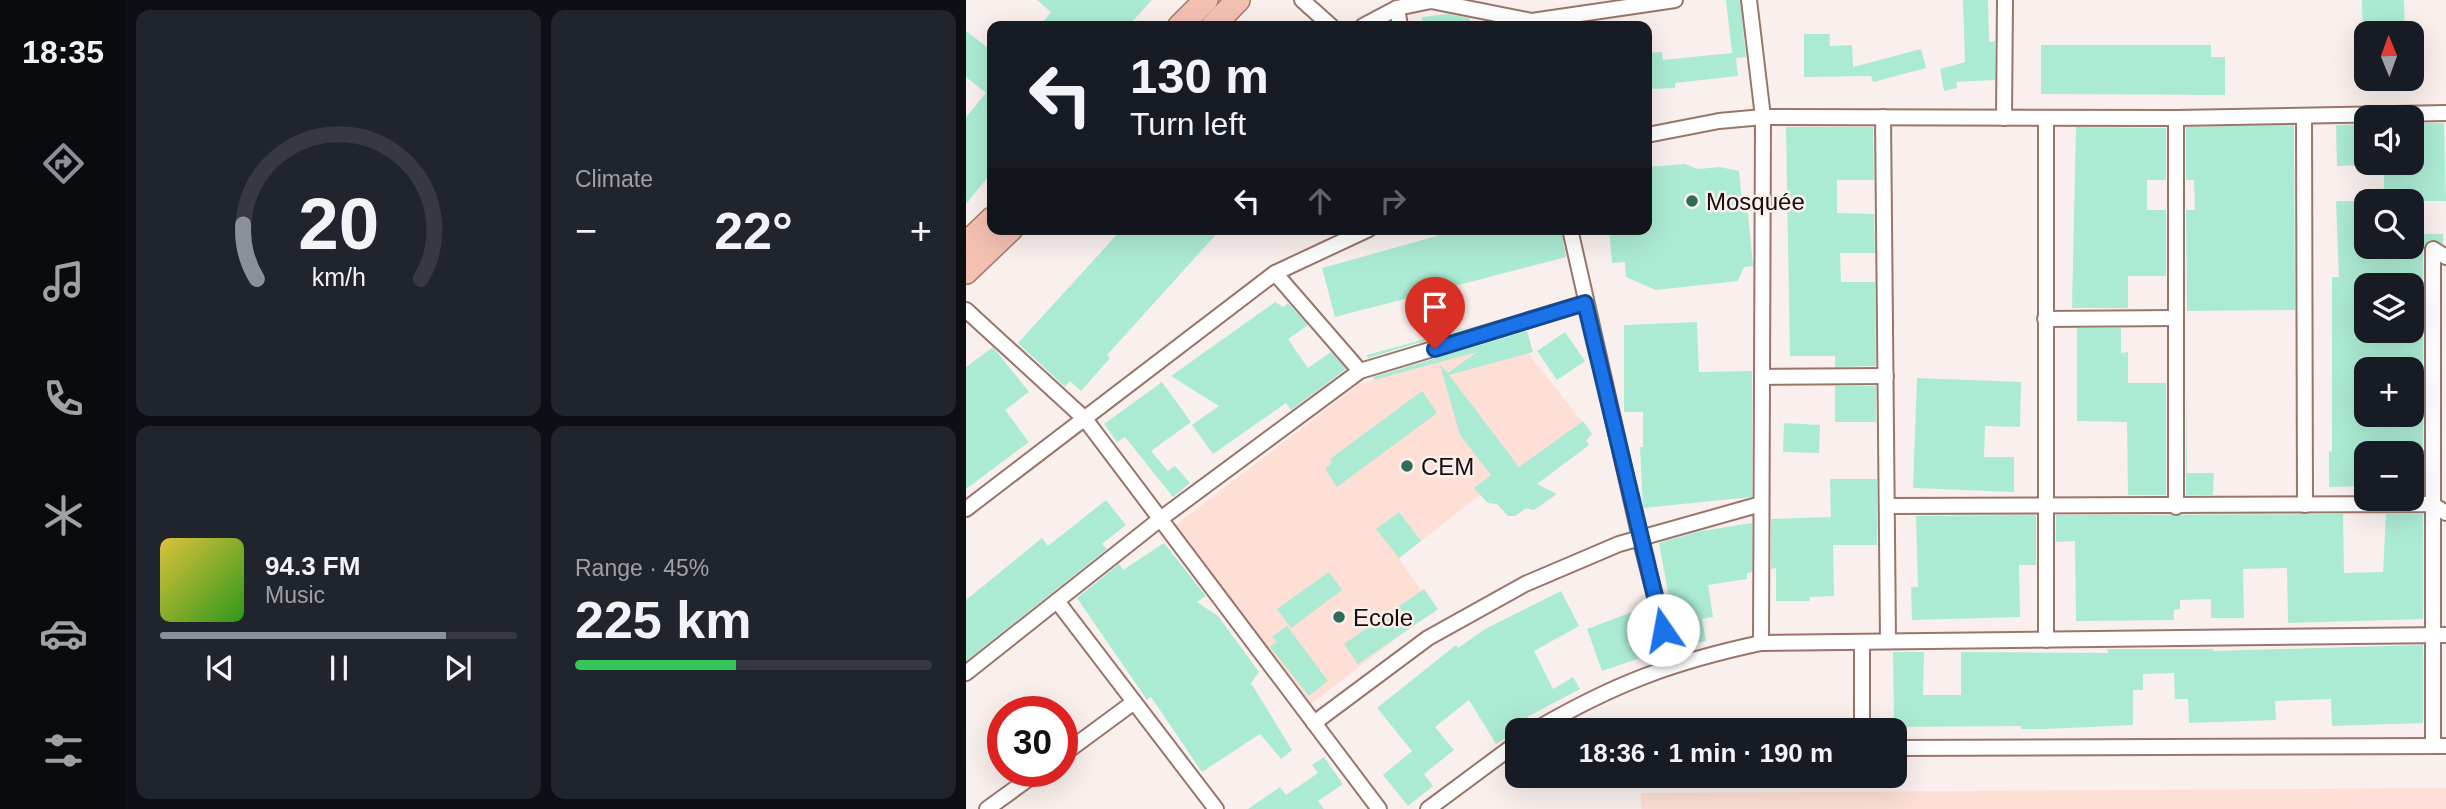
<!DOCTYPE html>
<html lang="en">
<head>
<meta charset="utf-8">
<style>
	:root { --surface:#171b24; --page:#20242c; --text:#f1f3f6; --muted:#9ea1a6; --line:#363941; --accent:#8c9099 }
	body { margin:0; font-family:Arial,sans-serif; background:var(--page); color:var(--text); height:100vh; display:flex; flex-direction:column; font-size:26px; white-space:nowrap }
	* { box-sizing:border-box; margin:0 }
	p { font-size:23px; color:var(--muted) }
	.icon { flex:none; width:38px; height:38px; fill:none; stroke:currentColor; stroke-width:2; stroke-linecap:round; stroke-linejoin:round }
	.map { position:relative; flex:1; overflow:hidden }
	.drawer { display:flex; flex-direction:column; gap:10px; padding:10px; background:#0d0f14; width:840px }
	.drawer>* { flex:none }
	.hud { position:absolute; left:21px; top:21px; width:665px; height:214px; border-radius:14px; box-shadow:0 7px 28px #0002; background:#171b24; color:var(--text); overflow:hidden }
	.needle { width:46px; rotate:359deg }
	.buttons { position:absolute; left:1388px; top:21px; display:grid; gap:14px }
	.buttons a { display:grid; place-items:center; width:70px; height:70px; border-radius:14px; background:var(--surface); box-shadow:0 7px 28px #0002; font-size:35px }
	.speed { position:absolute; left:21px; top:696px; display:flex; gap:14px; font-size:35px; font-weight:700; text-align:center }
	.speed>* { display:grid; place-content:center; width:91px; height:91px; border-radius:50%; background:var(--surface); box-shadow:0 7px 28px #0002; line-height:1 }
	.speed .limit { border:10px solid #d22; background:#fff; color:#111 }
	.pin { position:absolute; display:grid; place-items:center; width:60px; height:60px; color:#fff; margin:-72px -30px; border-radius:50% 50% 50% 0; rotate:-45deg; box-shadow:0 0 7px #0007 }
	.pin .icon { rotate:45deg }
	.me { position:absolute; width:77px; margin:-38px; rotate:348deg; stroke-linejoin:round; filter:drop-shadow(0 0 5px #0008) }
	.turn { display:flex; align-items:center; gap:24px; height:147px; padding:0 28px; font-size:32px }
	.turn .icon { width:91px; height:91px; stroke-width:2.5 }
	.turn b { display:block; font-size:49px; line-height:60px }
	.lanes { display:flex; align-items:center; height:66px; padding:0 28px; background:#0003; justify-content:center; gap:35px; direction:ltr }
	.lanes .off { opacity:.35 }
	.big { font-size:52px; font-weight:800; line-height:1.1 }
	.drawer .widget { flex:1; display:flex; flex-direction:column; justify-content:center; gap:10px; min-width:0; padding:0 24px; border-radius:14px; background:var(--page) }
	.drawer .dial { align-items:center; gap:0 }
	.dial svg { height:182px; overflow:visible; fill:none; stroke:var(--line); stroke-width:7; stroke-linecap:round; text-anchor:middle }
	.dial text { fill:var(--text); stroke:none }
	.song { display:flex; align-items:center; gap:21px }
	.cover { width:84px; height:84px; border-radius:10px; background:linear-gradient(135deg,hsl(50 70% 55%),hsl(110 70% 35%)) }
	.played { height:7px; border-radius:4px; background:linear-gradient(90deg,var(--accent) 80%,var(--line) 80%) }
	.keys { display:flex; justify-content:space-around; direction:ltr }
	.heat { display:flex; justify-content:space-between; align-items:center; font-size:38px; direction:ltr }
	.charge { height:10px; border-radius:5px; background:linear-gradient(90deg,#34c759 45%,var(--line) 0) }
	.drawer .tiles { flex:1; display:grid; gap:10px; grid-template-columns:repeat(2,1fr) }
	.trip { position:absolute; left:539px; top:718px; width:402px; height:70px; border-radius:14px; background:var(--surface); box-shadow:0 7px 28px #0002; font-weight:800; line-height:70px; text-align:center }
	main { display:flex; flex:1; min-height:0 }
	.tab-bar { display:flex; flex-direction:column; width:126px; justify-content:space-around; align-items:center; background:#090b0e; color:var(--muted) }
	.tab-bar .icon { width:49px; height:49px }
	.tab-bar .selected { color:var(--accent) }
	.tab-bar b { font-size:32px; color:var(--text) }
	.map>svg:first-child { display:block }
</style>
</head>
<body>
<main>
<nav class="tab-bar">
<b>18:35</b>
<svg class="icon selected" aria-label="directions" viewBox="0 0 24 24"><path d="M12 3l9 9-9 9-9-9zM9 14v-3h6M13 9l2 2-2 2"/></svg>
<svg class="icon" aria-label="music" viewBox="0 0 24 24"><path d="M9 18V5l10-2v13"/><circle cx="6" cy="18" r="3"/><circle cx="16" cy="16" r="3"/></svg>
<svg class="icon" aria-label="phone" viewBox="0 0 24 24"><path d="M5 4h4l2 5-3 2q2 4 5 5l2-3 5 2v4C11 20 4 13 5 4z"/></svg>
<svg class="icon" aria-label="climate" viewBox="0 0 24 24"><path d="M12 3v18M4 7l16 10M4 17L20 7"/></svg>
<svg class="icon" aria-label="car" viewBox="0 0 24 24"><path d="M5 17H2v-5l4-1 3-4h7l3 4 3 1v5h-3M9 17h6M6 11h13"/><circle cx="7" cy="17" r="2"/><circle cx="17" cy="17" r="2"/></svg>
<svg class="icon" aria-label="filters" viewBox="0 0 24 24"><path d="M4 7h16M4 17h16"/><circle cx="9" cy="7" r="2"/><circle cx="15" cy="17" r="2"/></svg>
</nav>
<section class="drawer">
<div class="tiles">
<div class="widget dial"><svg viewBox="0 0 100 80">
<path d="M14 69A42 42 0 1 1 86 69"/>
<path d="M14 69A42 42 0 0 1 8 45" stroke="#8c9099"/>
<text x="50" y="56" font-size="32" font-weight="700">20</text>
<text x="50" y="72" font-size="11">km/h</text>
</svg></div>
<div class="widget"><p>Climate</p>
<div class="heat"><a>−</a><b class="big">22°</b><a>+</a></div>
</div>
<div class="widget">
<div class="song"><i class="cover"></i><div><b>94.3 FM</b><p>Music</p></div></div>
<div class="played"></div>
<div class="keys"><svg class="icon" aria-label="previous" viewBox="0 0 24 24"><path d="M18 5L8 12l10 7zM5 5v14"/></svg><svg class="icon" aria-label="pause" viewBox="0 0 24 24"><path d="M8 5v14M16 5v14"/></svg><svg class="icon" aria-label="next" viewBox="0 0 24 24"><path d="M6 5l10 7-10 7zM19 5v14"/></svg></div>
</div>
<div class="widget"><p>Range · 45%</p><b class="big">225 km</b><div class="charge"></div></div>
</div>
</section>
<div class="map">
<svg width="1480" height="809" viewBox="0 0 1480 809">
	<rect width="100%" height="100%" fill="#f9f0ee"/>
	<g fill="#fddfd6">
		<path d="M548,335l78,99 -6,6 3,5 -55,41 5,7 9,-4 5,3v5l-19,13 -10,-2 -9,8h-7l-7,-11 -13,-2 -8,-8 -81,63 37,54 -20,11 -106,82 -137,-178 186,-143z"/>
		<path d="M1480,788v21h-805v-16z"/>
	</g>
	<g fill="#acebd3" fill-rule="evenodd">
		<path d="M71,0h115l-24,26h-88l11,-14z"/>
		<path d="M760,0h14l6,57 -10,1 2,18 -63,7v5l-25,1 -3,-36 15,-1 1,8 69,-7z"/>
		<path d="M997,0h25l1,42 6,-1v39l-39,2 1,6 -13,3 -4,-22 25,-7z"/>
		<path d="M1396,0h42l1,33h-42z"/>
		<path d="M482,14l21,4 1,8h-47l-1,-9z"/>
		<path d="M0,31l26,20v121l-26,32v-87l20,-24 -20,-16z"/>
		<path d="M838,34h26v12l22,-1 1,22 68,-18 5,19 -53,14 -2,-6 -67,1z"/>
		<path d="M1075,45h170v12h14v38l-184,-1z"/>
		<path d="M1446,123h32l2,78h-62v-38h28z"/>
		<path d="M1400,124v41l-29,1 -1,-41z"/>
		<path d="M1328,125l1,185 -108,1 -1,-101h9l-1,-30h-8v-53z"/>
		<path d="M820,127h87l1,53h-37v33l37,1 1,39h-35l1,29h34l1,84 -41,1v-11h-45z"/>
		<path d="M1110,127l90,1v52h-19v30h19v66h-38v32h-56z"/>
		<path d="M719,164l13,5 22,-2 19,4 4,40 5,2 5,53 -9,1 -6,14 -82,9 -30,-13 -1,-15 -13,1 -3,-34h38v-62z"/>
		<path d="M1370,201h30v46h46v-13h31v10l-14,-4 -6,9v235h-11v-31l-38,-2 -8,2v33l-37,1v-36l3,1v-175h7zM1400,285h46v46h-46zM1446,359v56h-46v-46h14v-9z"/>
		<path d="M156,229h99l-114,126 3,3 -29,33 -11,-10 -5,6 -47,-44z"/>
		<path d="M496,229h99l5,28 -231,60 -13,-49z"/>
		<path d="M309,302l8,5 5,-4 20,22 -20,14 20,29 23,-16 15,17 -55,41 -5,-7 -73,51 -21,-29 27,-19 -48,-30z"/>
		<path d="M521,322l-119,36 -1,-3z"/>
		<path d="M731,322l2,50 53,-1v126l-109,11 -3,-61h3v-35h-19v-87z"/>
		<path d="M1111,328h44v25l7,-1v31h38v112h-38l-1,-73 -50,-1z"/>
		<path d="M561,331l6,21 -84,23 70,92 64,-46 9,13 -6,6 3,5 -52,39 20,10 -23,16 -8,-2 -11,8h-7l-11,-12 -9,-1 -14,-15 17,-13 -31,-40 -20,-70 8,8 29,-21 -103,28 -1,-3z"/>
		<path d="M599,332l20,29 -28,19 -20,-29z"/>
		<path d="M27,347l36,45 -24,18 24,32 -63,47v-122z"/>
		<path d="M951,378l104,4 -1,45 -35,-1 -1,31h30v35l-101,-4z"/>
		<path d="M196,382l29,40 -40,29 17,20 7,-5 15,17 -17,14 -48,-60 -8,5 -13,-18z"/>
		<path d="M1220,383l1,90h27l-1,22h-27z"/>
		<rect x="869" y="386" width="41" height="36"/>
		<path d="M456,391l15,22 -100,74 -12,-19 7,-5 -2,-4z"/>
		<path d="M818,423l36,2 -1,28 -36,-1z"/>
		<path d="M864,479h47v66h-44l1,51 -24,1v4h-34v-33l-5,1v-50l60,-2z"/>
		<path d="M140,500l20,25 -24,19 5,5 -141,112v-61l76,-62 6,8z"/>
		<path d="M433,512l22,29 -22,17 -23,-29z"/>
		<path d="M1377,514l1,59 39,-1 3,-58h37v105l-135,4 -1,-55 -44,1 1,49h-33v-19l-31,1v9l-6,1v10l-98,1 -1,-80 -19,1v-27z"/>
		<path d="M1070,515v50h-17l1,52 -108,3 -1,-33h7l-2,-71z"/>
		<path d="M786,523v49l-5,1v6l-39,6 5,32 -11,2 4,22 -28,5 -19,-103 42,-12z"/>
		<path d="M198,543l42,53 -9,6 21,14 41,56 -8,11 41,67 -11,9 -21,-25 -58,38 -51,-75 -4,3 -70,-102 42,-34 4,6z"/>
		<path d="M363,572l13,18 -51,38 -14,-19z"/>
		<path d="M458,589l14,20 -80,55 -14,-20z"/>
		<path d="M595,591l18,35 -45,25 19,38 20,-12 7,12 -53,28 3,5 -3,3 -31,19 -27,-44 -34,27 19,23 -30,24 9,12 -25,20 -25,-31 29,-24 -35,-43 79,-63 2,3 27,-19z"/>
		<path d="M674,609l15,44 -53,18 -15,-42z"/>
		<path d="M321,626l41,55 -19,15 -39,-49 7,-5 -5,-5z"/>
		<path d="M1457,645v78l-91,3 -1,-27 -56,2 1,19 -87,3 -1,-24h-13l-1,-26 -31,1v16h-10v35l-88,4h-24v-3l-127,1 -1,-75h31l-1,43h38v-43l147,1 -1,-4h106v2z"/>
		<path d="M358,757l19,27 -25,17 6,8h-76l32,-22 6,8 32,-22 -6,-8z"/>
	</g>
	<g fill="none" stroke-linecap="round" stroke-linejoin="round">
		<g stroke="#9a756a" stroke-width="18">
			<g id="minor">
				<path d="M336,0l29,26"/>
				<path d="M783,0l14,117 -2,526"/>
				<path d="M431,8l3,18"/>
				<path d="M397,26l34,-18 34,-7 101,20 143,-21"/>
				<path d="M1338,116l1,389"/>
				<path d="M917,117l5,524"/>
				<path d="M1038,118l1,-118"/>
				<path d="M1080,118v522"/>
				<path d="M1210,118v389"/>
				<path d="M681,135l72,-14 44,-4 413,1 270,-5"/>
				<path d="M604,229l70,309 33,127"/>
				<path d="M309,273l85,98 225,-68"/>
				<path d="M0,310l119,109 294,390"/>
				<path d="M1079,319l131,-1"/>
				<path d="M796,377l124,-1"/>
				<path d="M922,506l544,-2 14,9"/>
				<path d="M0,509l309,-236 94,-44"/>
				<path d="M91,601l159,208"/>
				<path d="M896,642v88"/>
				<path d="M0,673l193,-153 201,-149"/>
				<path d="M348,723l114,-85 97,-54 94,-40 142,-40"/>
				<path d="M569,730c79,-46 137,-68 226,-87l685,-8"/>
				<path d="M1467,744v-495l13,8"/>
				<path d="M929,748l551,-2"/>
				<path d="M96,755l72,-53"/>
				<path d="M21,809l51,-37"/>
				<path d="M462,809l89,-66"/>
			</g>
		</g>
		<g stroke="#a6776a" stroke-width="26">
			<g id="trunk">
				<path d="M214,26l26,-26"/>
				<path d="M247,26l25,-26"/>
				<path d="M0,244l26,-25"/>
				<path d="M0,272l45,-43"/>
			</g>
		</g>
		<use href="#minor" stroke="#fff" stroke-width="14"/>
		<use href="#trunk" stroke="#f4c0b2" stroke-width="23"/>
	</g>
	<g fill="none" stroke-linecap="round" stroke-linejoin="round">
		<g stroke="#114b97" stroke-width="18">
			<path id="route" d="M469,349l150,-46 78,327"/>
		</g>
		<use href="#route" stroke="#1a73e8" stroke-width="12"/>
	</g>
	<g fill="#2f6c58" stroke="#f9f0ee" stroke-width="2.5">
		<circle cx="726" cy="201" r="7"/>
		<circle cx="441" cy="466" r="7"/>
		<circle cx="373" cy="617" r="7"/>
	</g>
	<g text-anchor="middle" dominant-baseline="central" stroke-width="5" stroke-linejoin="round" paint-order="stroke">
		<g font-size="24" fill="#1a0c08" stroke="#f9f0ee" text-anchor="start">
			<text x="740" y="201">Mosquée</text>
			<text x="455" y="466">CEM</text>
			<text x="387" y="617">Ecole</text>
		</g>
	</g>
</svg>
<div class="buttons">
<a><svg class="needle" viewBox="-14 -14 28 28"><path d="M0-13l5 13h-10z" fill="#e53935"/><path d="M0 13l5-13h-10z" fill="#9ea1a6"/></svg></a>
<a><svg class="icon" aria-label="sound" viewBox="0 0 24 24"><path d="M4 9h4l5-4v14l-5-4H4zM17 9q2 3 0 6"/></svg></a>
<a><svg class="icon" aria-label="search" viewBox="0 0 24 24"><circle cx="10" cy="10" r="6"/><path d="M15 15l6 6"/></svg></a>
<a><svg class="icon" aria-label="layers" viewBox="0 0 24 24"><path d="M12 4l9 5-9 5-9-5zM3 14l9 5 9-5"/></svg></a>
<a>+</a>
<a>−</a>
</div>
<div class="speed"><div class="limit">30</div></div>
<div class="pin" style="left:469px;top:349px;background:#d93025"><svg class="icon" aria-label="arrive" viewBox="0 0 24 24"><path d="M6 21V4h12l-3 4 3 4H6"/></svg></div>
<svg class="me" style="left:697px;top:630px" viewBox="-20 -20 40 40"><circle r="19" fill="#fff"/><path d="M0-13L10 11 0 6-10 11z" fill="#1a73e8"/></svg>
<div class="trip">18:36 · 1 min · 190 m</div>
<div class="hud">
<div class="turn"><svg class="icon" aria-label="left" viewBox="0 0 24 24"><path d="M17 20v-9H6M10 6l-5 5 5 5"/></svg><div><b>130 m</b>Turn left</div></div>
<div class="lanes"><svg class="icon" aria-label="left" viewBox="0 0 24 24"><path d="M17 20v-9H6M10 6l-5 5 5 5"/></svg><svg class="icon off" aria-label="ahead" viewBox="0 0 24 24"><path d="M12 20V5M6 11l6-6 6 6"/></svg><svg class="icon off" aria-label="right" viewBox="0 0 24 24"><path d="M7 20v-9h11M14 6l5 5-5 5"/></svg></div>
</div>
</div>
</main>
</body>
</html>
